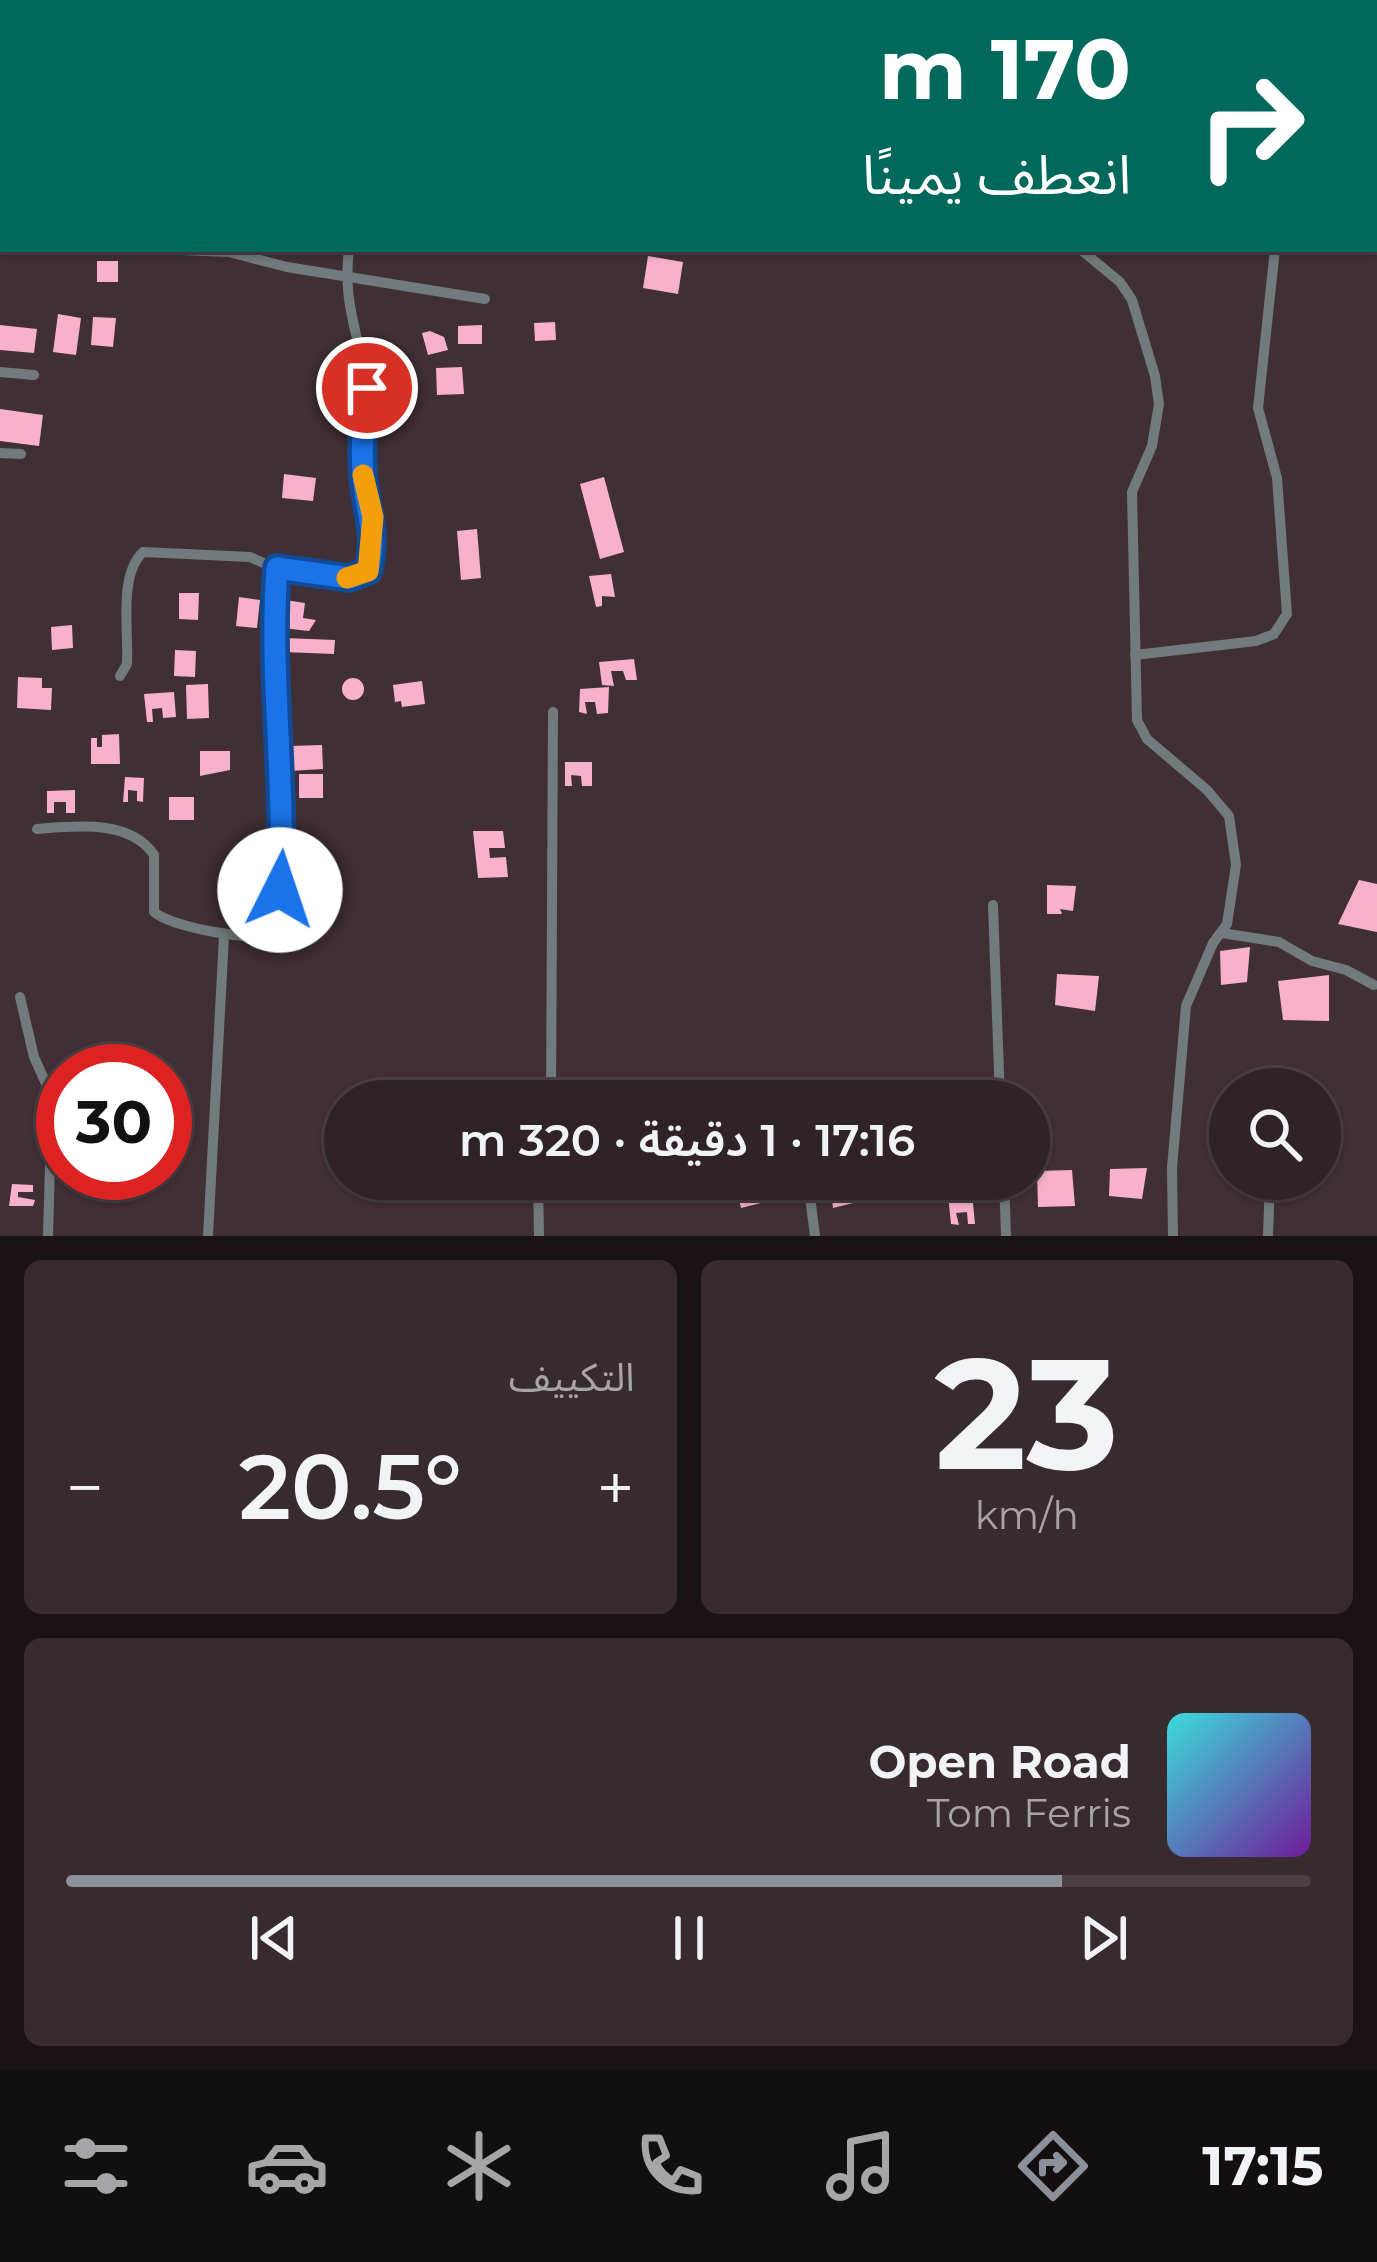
<!DOCTYPE html>
<html lang="ar">
<head>
<meta charset="utf-8">
<style>
	:root { --surface:#302328; --page:#382b30; --text:#f1f3f6; --muted:#a8a4a8; --line:#4b4045; --accent:#8c9099 }
	body { margin:0; font-family:Montserrat,"Noto Sans Arabic",sans-serif; background:var(--page); color:var(--text); direction:rtl; height:100vh; display:flex; flex-direction:column; font-size:45px; white-space:nowrap }
	* { box-sizing:border-box; margin:0 }
	p { font-size:39px; color:var(--muted) }
	.icon { flex:none; width:66px; height:66px; fill:none; stroke:currentColor; stroke-width:2; stroke-linecap:round; stroke-linejoin:round }
	.map { position:relative; height:1236px; overflow:hidden; direction:ltr }
	.details { display:flex; flex-direction:column; gap:24px; padding:24px; background:#1a1316; flex:1 }
	.details>* { flex:none }
	.hud { position:absolute; left:0px; top:0px; width:1377px; height:252px; box-shadow:0 3px 9px #0004,0 0 0 3px var(--line); direction:rtl; background:#00695c; color:#fff; overflow:hidden }
	.fabs { position:absolute; left:1209px; top:1068px; display:grid; gap:24px }
	.fabs a { display:grid; place-items:center; width:132px; height:132px; border-radius:50%; background:var(--surface); box-shadow:0 3px 9px #0004,0 0 0 3px var(--line); font-size:60px }
	.speed { position:absolute; left:36px; top:1044px; display:flex; gap:24px; font-size:60px; font-weight:700; text-align:center }
	.speed>* { display:grid; place-content:center; width:156px; height:156px; border-radius:50%; background:var(--surface); box-shadow:0 3px 9px #0004,0 0 0 3px var(--line); line-height:1 }
	.speed .limit { border:18px solid #d22; background:#fff; color:#111 }
	.pin { position:absolute; display:grid; place-items:center; width:102px; height:102px; color:#fff; margin:-51px; border:6px solid #fff; border-radius:50%; box-shadow:0 3px 12px #0007 }
	.me { position:absolute; width:132px; margin:-66px; rotate:4deg; stroke-linejoin:round; filter:drop-shadow(0 0 9px #0008) }
	.turn { display:flex; align-items:center; gap:42px; height:252px; padding:0 48px; font-size:54px }
	.turn .icon { width:156px; height:156px; stroke-width:2.5 }
	.turn b { display:block; font-size:84px; line-height:102px }
	.big { font-size:90px; font-weight:600; line-height:1.1 }
	.details .tile { flex:1; display:flex; flex-direction:column; justify-content:center; gap:18px; min-width:0; padding:0 42px; border-radius:18px; background:var(--page) }
	.details .dial { align-items:center; gap:0 }
	.dial b { font-size:156px; line-height:1 }
	.song { display:flex; align-items:center; gap:36px }
	.cover { width:144px; height:144px; border-radius:18px; background:linear-gradient(135deg,hsl(180 70% 55%),hsl(280 70% 35%)) }
	.played { height:12px; border-radius:6px; background:linear-gradient(90deg,var(--accent) 80%,var(--line) 80%) }
	.keys { display:flex; justify-content:space-around; direction:ltr }
	.heat { display:flex; justify-content:space-between; align-items:center; font-size:66px; direction:ltr }
	.details .tiles { flex:1; display:grid; gap:24px; grid-template-columns:1fr 1fr }
	.tile:last-child { grid-column:span 2 }
	.trip { position:absolute; left:324px; top:1080px; width:726px; height:120px; border-radius:60px; background:var(--surface); box-shadow:0 3px 9px #0004,0 0 0 3px var(--line); font-weight:600; line-height:120px; text-align:center; direction:rtl }
	.menu { display:flex; height:192px; justify-content:space-around; align-items:center; background:#130e10; color:var(--muted) }
	.menu .icon { width:84px; height:84px }
	.menu .active { color:var(--accent) }
	.menu b { font-size:54px; color:var(--text) }
	.map>svg:first-child { display:block }
</style>
</head>
<body>
<div class="map">
<svg width="1377" height="1236" viewBox="0 0 1377 1236">
	<rect width="100%" height="100%" fill="#402f35"/>
	<g fill="#f7b1cd">
		<path d="M648,256l35,6 -5,32 -35,-6z"/>
		<rect x="97" y="261" width="21" height="21"/>
		<path d="M58,314l23,4 -5,37 -23,-3z"/>
		<path d="M93,317l23,1 -3,29 -22,-2z"/>
		<path d="M555,322l1,18 -21,1 -1,-18z"/>
		<path d="M0,325l37,4 -3,24 -34,-3z"/>
		<path d="M482,325v19h-24v-18z"/>
		<path d="M430,331l14,6 4,13 -20,5 -6,-22z"/>
		<path d="M391,362l3,16 -23,4 -2,-16z"/>
		<path d="M462,367l2,27 -27,1 -1,-27z"/>
		<path d="M0,409l43,6 -4,31 -39,-5z"/>
		<path d="M284,474l32,4 -3,23 -31,-3z"/>
		<path d="M604,477l20,75 -24,7 -20,-75z"/>
		<path d="M477,529l4,49 -20,2 -4,-49z"/>
		<path d="M611,574l4,23 -13,-1v10l-6,1 -7,-31z"/>
		<path d="M179,593h20l-1,27 -19,-1z"/>
		<path d="M239,597l21,3 -3,28 -21,-2z"/>
		<path d="M285,600l20,3 -2,15 13,2 -7,11 -27,-3z"/>
		<path d="M72,625l1,23 -21,2 -1,-23z"/>
		<path d="M284,638l51,2 -1,14 -50,-2z"/>
		<path d="M175,650l21,1 -1,26 -21,-1z"/>
		<path d="M634,659l3,21h-11l-3,-9h-12l3,15 -12,-1 -3,-23z"/>
		<path d="M18,677l24,1v10h10l-1,22 -34,-2z"/>
		<circle cx="353" cy="689" r="11"/>
		<path d="M422,681l3,23 -23,3 -1,-6 -6,1 -2,-17z"/>
		<path d="M208,684l1,34 -22,1 -1,-34z"/>
		<path d="M609,687l-1,26 -11,1 -2,-12h-10l2,12 -8,-2 1,-23z"/>
		<path d="M174,692l2,25 -13,1 -1,-10 -10,1 1,13h-6l-3,-28z"/>
		<path d="M119,734l1,30h-29v-26h6v9h5v-12z"/>
		<path d="M322,745l1,24 -33,2 -1,-25z"/>
		<path d="M200,751h30v19l-30,6z"/>
		<path d="M565,762h27v24h-10l-1,-10 -10,-1 1,11h-7z"/>
		<rect x="299" y="774" width="24" height="24"/>
		<path d="M125,777l19,1 -1,24 -6,-1v-10l-9,-1v12h-5z"/>
		<path d="M75,790v23h-9v-11h-12v11h-7v-22z"/>
		<rect x="169" y="797" width="25" height="23"/>
		<path d="M473,831h30l2,17h-16l1,10 16,-1 2,20 -30,1z"/>
		<path d="M1359,880l18,4v48l-39,-8z"/>
		<path d="M1047,885l29,1 -3,25 -13,-2 2,5h-15z"/>
		<path d="M1250,947l-3,35 -26,3 -1,-34z"/>
		<path d="M1057,974l42,2 -4,35 -40,-6z"/>
		<path d="M1329,975v46l-46,-1 -5,-39z"/>
		<path d="M1147,1168l-5,31 -33,-3 1,-27z"/>
		<path d="M1072,1170l3,36 -37,1 -1,-36z"/>
		<path d="M734,1179h27l1,4 -17,3 3,8h16l1,8 -24,6z"/>
		<path d="M830,1179h22l5,23 -24,6 -1,-10 11,-1 -2,-9 -9,1z"/>
		<path d="M890,1179h30l2,11 -13,-1 1,7 -16,3z"/>
		<path d="M12,1184l21,1v7h-15v5l17,3 -2,6h-24z"/>
		<path d="M972,1193l3,31h-7l-1,-12 -11,1 3,12 -8,-1 -3,-29z"/>
	</g>
	<g fill="none" stroke-linecap="round" stroke-linejoin="round">
		<g stroke="#717a7c" stroke-width="10">
			<path d="M739,0l1,3"/>
			<path d="M342,3v-3"/>
			<path d="M494,3l6,-3"/>
			<path d="M1369,3l4,-3"/>
			<path d="M155,249l74,3 58,15 198,32"/>
			<path d="M1080,249l40,33 12,18 23,76 4,28 -7,42 -20,46 5,228 10,19 60,51 22,26 7,49 -9,59 -14,19 -27,63 -14,162 1,68"/>
			<path d="M0,372l34,3"/>
			<path d="M0,453l21,1"/>
			<path d="M1135,655l121,-14 18,-7 13,-20 -10,-136 -19,-70 17,-159"/>
			<path d="M120,676l7,-12c2,-33 -9,-88 16,-112l107,5 27,12"/>
			<path d="M37,829c37,-3 93,-10 117,26v57c18,15 93,29 115,22l6,-8c16,-120 -7,-238 2,-357l72,9 19,-7c9,-37 2,-49 -4,-82 -6,-35 6,-69 2,-103 -6,-53 -24,-78 -17,-137"/>
			<path d="M993,905l7,196"/>
			<path d="M1222,933l57,9 33,19 34,9 28,15"/>
			<path d="M20,997l14,60 18,40 -4,139"/>
			<path d="M551,1101l2,-389"/>
			<path d="M538,1179l1,57"/>
			<path d="M1004,1179l2,57"/>
			<path d="M808,1181l7,55"/>
			<path d="M208,1236l16,-300"/>
			<path d="M1268,1236l2,-57"/>
		</g>
	</g>
	<g fill="none" stroke-linecap="round" stroke-linejoin="round">
		<g stroke="#114b97" stroke-width="30">
			<path id="route" d="M280,890c6,-107 -11,-214 -3,-322l72,10 19,-7c9,-35 0,-54 -4,-86 -4,-32 0,-65 3,-97"/>
		</g>
		<use href="#route" stroke="#1a73e8" stroke-width="21"/>
		<path stroke="#f59e0b" stroke-width="21" d="M347,578l21,-7 5,-54 -10,-42"/>
	</g>
</svg>
<div class="fabs">
<a><svg class="icon" aria-label="search" viewBox="0 0 24 24"><circle cx="10" cy="10" r="6"/><path d="M15 15l6 6"/></svg></a>
</div>
<div class="speed"><div class="limit">30</div></div>
<div class="pin" style="left:367px;top:388px;background:#d93025"><svg class="icon" aria-label="arrive" viewBox="0 0 24 24"><path d="M6 21V4h12l-3 4 3 4H6"/></svg></div>
<svg class="me" style="left:280px;top:890px" viewBox="-20 -20 40 40"><circle r="19" fill="#fff"/><path d="M0-13L10 11 0 6-10 11z" fill="#1a73e8"/></svg>
<div class="trip">17:16 · 1 دقيقة · 320 m</div>
<div class="hud">
<div class="turn"><svg class="icon" aria-label="right" viewBox="0 0 24 24"><path d="M7 20v-9h11M14 6l5 5-5 5"/></svg><div><b>170 m</b>انعطف يمينًا</div></div>
</div>
</div>
<section class="details">
<div class="tiles">
<div class="tile dial"><b>23</b><p>km/h</p></div>
<div class="tile"><p>التكييف</p>
<div class="heat"><a>−</a><b class="big">20.5°</b><a>+</a></div>
</div>
<div class="tile">
<div class="song"><i class="cover"></i><div><b>Open Road</b><p>Tom Ferris</p></div></div>
<div class="played"></div>
<div class="keys"><svg class="icon" aria-label="previous" viewBox="0 0 24 24"><path d="M18 5L8 12l10 7zM5 5v14"/></svg><svg class="icon" aria-label="pause" viewBox="0 0 24 24"><path d="M8 5v14M16 5v14"/></svg><svg class="icon" aria-label="next" viewBox="0 0 24 24"><path d="M6 5l10 7-10 7zM19 5v14"/></svg></div>
</div>
</div>
</section>
<nav class="menu">
<b>17:15</b>
<svg class="icon active" aria-label="directions" viewBox="0 0 24 24"><path d="M12 3l9 9-9 9-9-9zM9 14v-3h6M13 9l2 2-2 2"/></svg>
<svg class="icon" aria-label="music" viewBox="0 0 24 24"><path d="M9 18V5l10-2v13"/><circle cx="6" cy="18" r="3"/><circle cx="16" cy="16" r="3"/></svg>
<svg class="icon" aria-label="phone" viewBox="0 0 24 24"><path d="M5 4h4l2 5-3 2q2 4 5 5l2-3 5 2v4C11 20 4 13 5 4z"/></svg>
<svg class="icon" aria-label="climate" viewBox="0 0 24 24"><path d="M12 3v18M4 7l16 10M4 17L20 7"/></svg>
<svg class="icon" aria-label="car" viewBox="0 0 24 24"><path d="M5 17H2v-5l4-1 3-4h7l3 4 3 1v5h-3M9 17h6M6 11h13"/><circle cx="7" cy="17" r="2"/><circle cx="17" cy="17" r="2"/></svg>
<svg class="icon" aria-label="filters" viewBox="0 0 24 24"><path d="M4 7h16M4 17h16"/><circle cx="9" cy="7" r="2"/><circle cx="15" cy="17" r="2"/></svg>
</nav>
</body>
</html>
